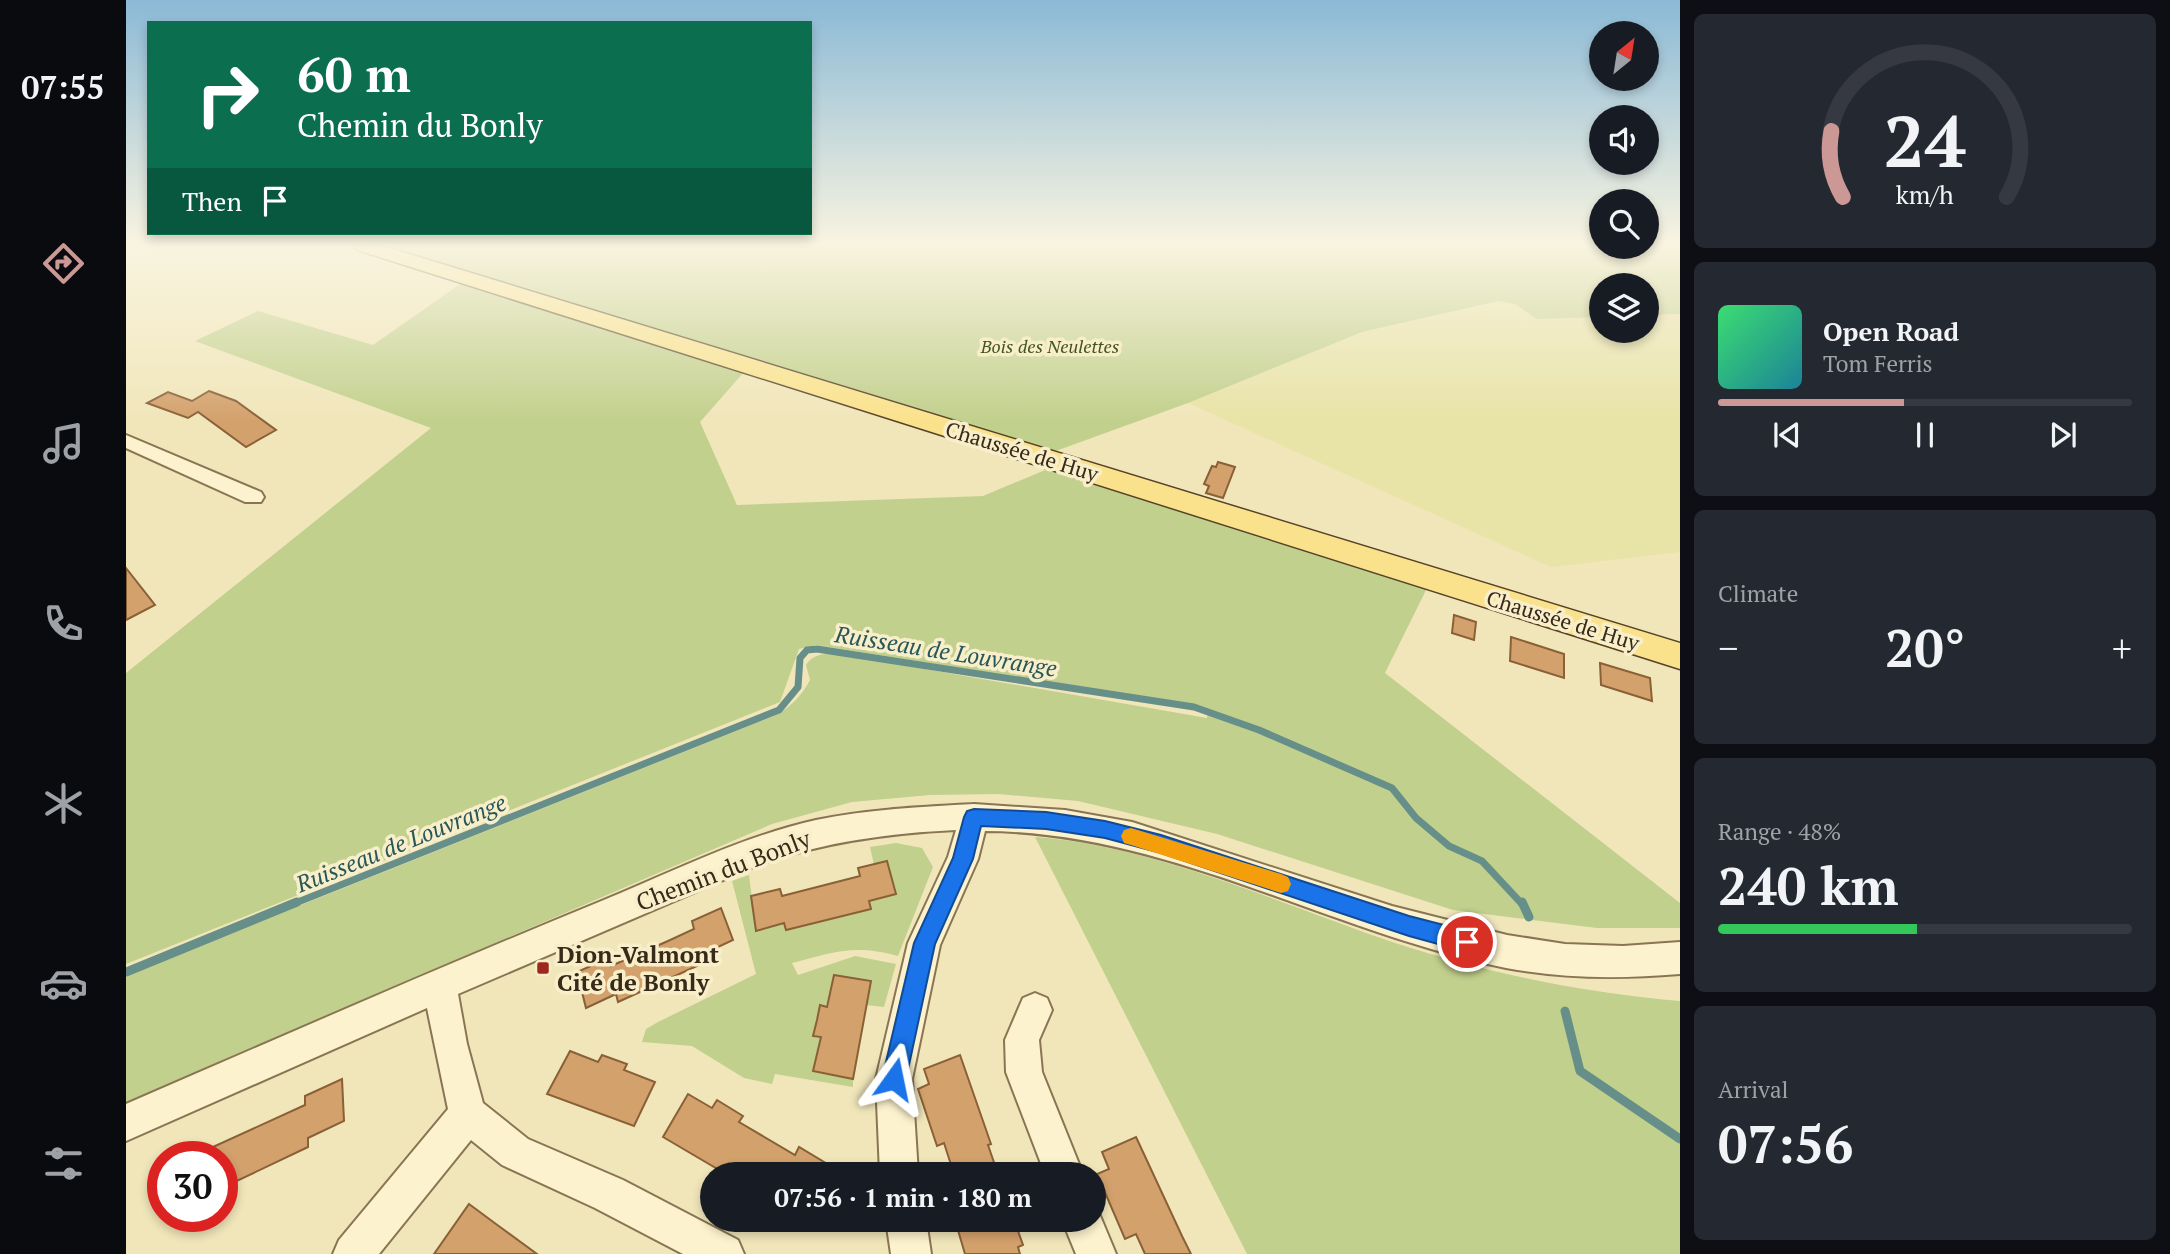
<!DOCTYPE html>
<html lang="en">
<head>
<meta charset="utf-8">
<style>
	:root { --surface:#171b24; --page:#242831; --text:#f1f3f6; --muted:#9ea1a6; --line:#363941; --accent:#cb9895 }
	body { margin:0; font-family:"PT Serif",serif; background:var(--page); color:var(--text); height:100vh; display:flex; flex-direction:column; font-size:26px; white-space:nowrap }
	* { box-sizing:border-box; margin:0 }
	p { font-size:23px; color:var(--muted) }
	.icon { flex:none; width:38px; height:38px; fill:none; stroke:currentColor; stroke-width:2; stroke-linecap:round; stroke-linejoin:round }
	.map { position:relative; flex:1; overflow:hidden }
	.sheet { display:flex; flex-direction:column; gap:14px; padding:14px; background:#0d0f14; width:490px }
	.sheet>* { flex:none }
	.guide { position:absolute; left:21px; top:21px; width:665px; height:214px; border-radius:0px; box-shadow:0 4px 10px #0003; background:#0b6e4f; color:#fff; overflow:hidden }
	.needle { width:46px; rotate:30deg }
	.fabs { position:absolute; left:1463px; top:21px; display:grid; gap:14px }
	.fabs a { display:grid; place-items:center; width:70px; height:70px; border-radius:50%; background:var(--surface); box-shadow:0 4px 10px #0003; font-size:35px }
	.speed { position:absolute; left:21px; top:1141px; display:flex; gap:14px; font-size:35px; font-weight:700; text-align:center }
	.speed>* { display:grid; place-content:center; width:91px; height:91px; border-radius:50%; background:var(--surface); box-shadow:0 4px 10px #0003; line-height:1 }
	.speed .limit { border:10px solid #d22; background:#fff; color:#111 }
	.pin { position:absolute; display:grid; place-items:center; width:60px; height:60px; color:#fff; margin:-30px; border:4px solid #fff; border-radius:50%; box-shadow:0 2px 7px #0007 }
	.me { position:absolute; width:77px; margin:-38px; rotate:12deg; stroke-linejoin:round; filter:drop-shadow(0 0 5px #0008) }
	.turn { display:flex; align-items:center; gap:24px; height:147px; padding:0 35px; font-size:32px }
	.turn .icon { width:91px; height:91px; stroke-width:2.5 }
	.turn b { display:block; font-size:49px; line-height:60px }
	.then { display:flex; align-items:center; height:66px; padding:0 35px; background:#0003; gap:14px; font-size:26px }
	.big { font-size:52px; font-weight:600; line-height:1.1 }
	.sheet .widget { flex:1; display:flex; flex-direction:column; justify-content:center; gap:10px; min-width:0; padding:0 24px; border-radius:10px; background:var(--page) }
	.sheet .dial { align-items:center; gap:0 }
	.dial svg { height:182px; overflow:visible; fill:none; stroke:var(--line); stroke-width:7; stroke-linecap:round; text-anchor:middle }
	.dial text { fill:var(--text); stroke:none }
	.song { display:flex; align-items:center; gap:21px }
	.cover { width:84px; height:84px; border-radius:10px; background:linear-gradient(135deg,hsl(140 70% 55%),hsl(190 70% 35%)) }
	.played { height:7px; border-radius:4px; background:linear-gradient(90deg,var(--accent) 45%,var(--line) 45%) }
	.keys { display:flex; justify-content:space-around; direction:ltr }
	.heat { display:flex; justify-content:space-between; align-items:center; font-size:38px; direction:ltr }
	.charge { height:10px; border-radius:5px; background:linear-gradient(90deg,#34c759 48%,var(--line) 0) }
	.trip { position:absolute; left:574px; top:1162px; width:406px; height:70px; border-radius:35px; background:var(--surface); box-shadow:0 4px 10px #0003; font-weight:600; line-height:70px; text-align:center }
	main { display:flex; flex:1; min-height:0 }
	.tab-bar { display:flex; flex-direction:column; width:126px; justify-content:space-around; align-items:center; background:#090b0e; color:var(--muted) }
	.tab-bar .icon { width:49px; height:49px }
	.tab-bar .active { color:var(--accent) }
	.tab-bar b { font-size:32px; color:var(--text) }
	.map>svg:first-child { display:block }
</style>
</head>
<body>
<main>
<nav class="tab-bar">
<b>07:55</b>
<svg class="icon active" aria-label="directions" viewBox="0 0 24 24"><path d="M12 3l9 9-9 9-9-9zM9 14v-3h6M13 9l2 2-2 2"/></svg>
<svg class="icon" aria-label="music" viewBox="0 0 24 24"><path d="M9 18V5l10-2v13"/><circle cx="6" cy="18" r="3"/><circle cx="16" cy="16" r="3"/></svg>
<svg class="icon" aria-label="phone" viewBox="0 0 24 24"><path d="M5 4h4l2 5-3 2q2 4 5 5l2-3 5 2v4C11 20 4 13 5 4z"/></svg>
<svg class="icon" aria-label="climate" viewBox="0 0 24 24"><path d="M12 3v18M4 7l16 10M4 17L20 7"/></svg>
<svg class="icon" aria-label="car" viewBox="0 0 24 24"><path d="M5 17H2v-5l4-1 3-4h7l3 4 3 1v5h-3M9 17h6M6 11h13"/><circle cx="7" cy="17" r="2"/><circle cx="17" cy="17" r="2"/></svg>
<svg class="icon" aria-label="filters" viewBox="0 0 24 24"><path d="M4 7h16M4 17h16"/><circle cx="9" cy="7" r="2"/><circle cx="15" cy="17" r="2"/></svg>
</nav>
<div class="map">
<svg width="1554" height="1254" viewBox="0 0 1554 1254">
	<rect width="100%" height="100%" fill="#f1e6ba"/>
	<path fill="#e8e3a7" d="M1372,301l17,3 22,15 64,-2v14h46v-16l33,-1v238l-129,15 -363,-164 174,-71z"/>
	<g fill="#c2d08d">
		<path d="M259,246h1295v68l-33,1v-30h-46v32l-64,2 -22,-15 -17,-3 -136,31 -174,71 -135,49z"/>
		<path d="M337,282l281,90 -44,50 37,83 246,-9 67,-28 377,120 -42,85 295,230v25h-83l-144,-18 -236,-76 -139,-33 -80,-7 -68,1 -78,7 -80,22 -646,278v-127l650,-260c15,-8 26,-20 34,-35l-4,-15c6,-10 16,-11 27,-12l374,65 1,-7 -15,-6 -377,-60 -17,4 -19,53 -654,262v-291l305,-245 -236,-87 63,-30 115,34z"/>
		<path d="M909,837c117,8 248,68 360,106 92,30 188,50 285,58v253h-433z"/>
		<path d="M770,843l26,5 11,19 -35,89c-43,-12 -64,-4 -106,7l6,12 57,-19 41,8 -12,43 -18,-2 4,-24 -36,-6 -8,32 -5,-2 -7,31 7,1 -8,34 40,8v8l-78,-13 -3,10 -28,-6 -52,-32 -50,-4 4,-13 12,-7 98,-48 -24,-93 17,-6 7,55 28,-7 2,7 85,-21 -2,-8 27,-7 -9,-32 -13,3 -4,-18z"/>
	</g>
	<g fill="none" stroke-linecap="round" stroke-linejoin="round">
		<path stroke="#668f89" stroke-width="7" d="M167,904l486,-194 19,-23 2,-29 7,-8 10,-1 377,58 65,23 133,58 24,30 33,28 33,15 40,43"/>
		<g stroke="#668f89" stroke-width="9">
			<path d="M1396,902l7,15"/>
			<path d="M0,972l171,-70"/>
			<path d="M1439,1011l15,60 100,68"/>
		</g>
	</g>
	<g fill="#d3a16c" stroke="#8a6037" stroke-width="2">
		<path d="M83,391l27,10 40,29 -30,17 -48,-35 -10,6 -41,-15 21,-11 24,9z"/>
		<path d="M1092,462l17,5 -12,31 -17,-5 3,-7 -5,-2 8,-18 4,1z"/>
		<path d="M0,568l29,37 -29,15z"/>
		<path d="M1328,615l22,7 -2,18 -22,-7z"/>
		<path d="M1385,637l53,17v24l-54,-17z"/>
		<path d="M1474,663l50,15 2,23 -51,-16z"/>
		<path d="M761,861l9,33 -27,7 2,8 -85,21 -2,-7 -28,8 -5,-35 29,-7 2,7 78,-20 -2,-8z"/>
		<path d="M595,908l12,32 -28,13 3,8 -90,41 -2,-8 -30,14 -9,-36 32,-14 2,8 57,-25 26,-12 -2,-8z"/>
		<path d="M708,975l37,6 -18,98 -40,-8 8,-34 -8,-1 4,-16 3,-15 7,2z"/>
		<path d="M444,1051l28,11 4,-7 25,9 -3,6 31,12 -21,44 -87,-32z"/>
		<path d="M834,1055l31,89 -3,1 10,29h-44l-10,-31 -7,3 -19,-57 11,-5 -5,-15z"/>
		<path d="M216,1079l2,42 -36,17v9l-86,41v-31h-31l114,-52v-9z"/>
		<path d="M562,1094l24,14 5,-8 26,16 -4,6 56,33 4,-8 45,27h-118l-63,-37z"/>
		<path d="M1010,1137l46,99 9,18h-46l-9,-20 -11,5 -28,-65 12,-5 -7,-17z"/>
		<path d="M343,1204l27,20 41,30h-103z"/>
		<path d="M829,1220h59l9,25 -5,2 2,7h-55z"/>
	</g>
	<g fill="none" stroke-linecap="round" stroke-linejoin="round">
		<g stroke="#897553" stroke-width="4">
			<g id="minor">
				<path d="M0,435l135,57 3,5 -3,5h-16l-119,-54z"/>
				<path d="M848,804l91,6 67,12 260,84 115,29 58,9 58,2 57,-4v32c-59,5 -116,5 -174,-6 -176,-36 -338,-136 -521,-137l-7,28 -38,86 -28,134 6,95h-38l-4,-95 32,-136 40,-86 8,-27c-66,3 -130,12 -193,33l-305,131 9,50 16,59 45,36 95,41 115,60 6,14h-61l-88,-46 -93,-43 -31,-25 -92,114h-46l6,-14 109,-131 -21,-101 -301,133v-37c157,-68 314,-137 473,-202 71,-29 141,-65 217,-82 53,-11 105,-13 158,-16z"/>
				<path d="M909,993l12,5 5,12 -13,30 3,32 41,102h-38l-39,-102 -1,-32 18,-42z"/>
				<path d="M968,1205l2,1 20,48h-40l-14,-34h32z"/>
				<path d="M760,1220h40l5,34h-40z"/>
			</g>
		</g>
		<g stroke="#564228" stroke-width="3">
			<path id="major" d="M228,246h29l1297,397v26l-1323,-419z"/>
		</g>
		<use href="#minor" fill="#fcf2cd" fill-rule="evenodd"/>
		<use href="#major" fill="#fae28d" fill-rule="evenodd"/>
	</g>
	<linearGradient id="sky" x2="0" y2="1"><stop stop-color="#8bb9d6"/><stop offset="0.58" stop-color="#f9f4e0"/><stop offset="1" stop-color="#f9f4e0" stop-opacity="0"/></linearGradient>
	<rect width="1554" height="421" fill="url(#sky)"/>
	<path fill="#1a73e8" stroke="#114b97" stroke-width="2" d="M848,809l72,3 59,9 56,14 248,81 58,15 7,3 4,8 -4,7 -7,3 -58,-16 -248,-83 -56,-15 -59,-9 -65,-3 -8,33 -38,85 -29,135 -4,8 -8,4 -8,-4 -4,-8 32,-136 39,-85 11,-41 3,-6z"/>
	<path fill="#f59e0b" d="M1005,828l150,46 7,3 3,7 -3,7 -7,2 -150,-48 -7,-2 -3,-7 3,-6z"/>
	<rect fill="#9d291e" stroke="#f8efca" stroke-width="2.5" x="410" y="961" width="14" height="14" rx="3.5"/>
	<g text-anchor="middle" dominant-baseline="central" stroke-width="7" stroke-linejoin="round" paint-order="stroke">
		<g font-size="18" font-style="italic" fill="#42551e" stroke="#f8efca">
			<text x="924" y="346">Bois des Neulettes</text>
		</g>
		<g font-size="21" fill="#372a19" stroke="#f8efca">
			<text transform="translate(896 451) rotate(17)">Chaussée de Huy</text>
			<text transform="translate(1437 620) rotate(17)">Chaussée de Huy</text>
		</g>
		<g font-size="23" font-style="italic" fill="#275758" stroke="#f8efca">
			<text transform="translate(820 651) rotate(9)">Ruisseau de Louvrange</text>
			<text transform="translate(275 843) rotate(-22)">Ruisseau de Louvrange</text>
		</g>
		<g font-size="24" fill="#372a19" stroke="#f8efca">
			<text transform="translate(597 870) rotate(-21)">Chemin du Bonly</text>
		</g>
		<g font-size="24" font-weight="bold" fill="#372a19" stroke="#f8efca" text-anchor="start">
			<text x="431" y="954">Dion-Valmont<tspan x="431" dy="28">Cité de Bonly</tspan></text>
		</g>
	</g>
</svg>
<div class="fabs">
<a><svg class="needle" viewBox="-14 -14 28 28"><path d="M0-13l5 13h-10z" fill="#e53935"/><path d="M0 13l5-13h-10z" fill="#9ea1a6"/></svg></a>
<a><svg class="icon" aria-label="sound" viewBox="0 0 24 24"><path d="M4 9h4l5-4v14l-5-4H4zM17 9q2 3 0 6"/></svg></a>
<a><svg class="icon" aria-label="search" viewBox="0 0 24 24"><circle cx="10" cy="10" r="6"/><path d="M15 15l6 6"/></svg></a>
<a><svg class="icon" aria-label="layers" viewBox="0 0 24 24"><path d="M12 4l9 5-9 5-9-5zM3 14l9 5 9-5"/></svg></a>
</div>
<div class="speed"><div class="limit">30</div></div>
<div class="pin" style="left:1341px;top:942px;background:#d93025"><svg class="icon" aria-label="arrive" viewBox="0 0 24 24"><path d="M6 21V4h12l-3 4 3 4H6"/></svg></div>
<svg class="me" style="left:768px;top:1079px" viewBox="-20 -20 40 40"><path d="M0-17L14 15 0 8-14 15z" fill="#1a73e8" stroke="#fff" stroke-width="4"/></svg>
<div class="trip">07:56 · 1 min · 180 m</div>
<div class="guide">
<div class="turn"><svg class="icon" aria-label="right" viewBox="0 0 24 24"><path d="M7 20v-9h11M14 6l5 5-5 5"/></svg><div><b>60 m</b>Chemin du Bonly</div></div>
<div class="then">Then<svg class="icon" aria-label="arrive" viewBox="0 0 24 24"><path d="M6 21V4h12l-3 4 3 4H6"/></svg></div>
</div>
</div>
<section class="sheet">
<div class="widget dial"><svg viewBox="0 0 100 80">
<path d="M14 69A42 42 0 1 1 86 69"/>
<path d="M14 69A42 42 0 0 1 9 40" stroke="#cb9895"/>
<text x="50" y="56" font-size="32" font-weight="700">24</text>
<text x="50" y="72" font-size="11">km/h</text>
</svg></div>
<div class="widget">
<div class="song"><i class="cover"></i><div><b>Open Road</b><p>Tom Ferris</p></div></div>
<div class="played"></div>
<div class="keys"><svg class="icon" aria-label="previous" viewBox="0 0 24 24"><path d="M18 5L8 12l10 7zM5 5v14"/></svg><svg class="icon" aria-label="pause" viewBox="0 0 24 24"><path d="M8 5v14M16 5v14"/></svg><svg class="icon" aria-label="next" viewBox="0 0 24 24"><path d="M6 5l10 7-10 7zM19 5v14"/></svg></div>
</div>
<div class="widget"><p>Climate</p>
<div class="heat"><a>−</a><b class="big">20°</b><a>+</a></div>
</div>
<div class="widget"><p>Range · 48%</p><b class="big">240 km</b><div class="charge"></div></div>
<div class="widget"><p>Arrival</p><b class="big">07:56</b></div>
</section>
</main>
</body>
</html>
